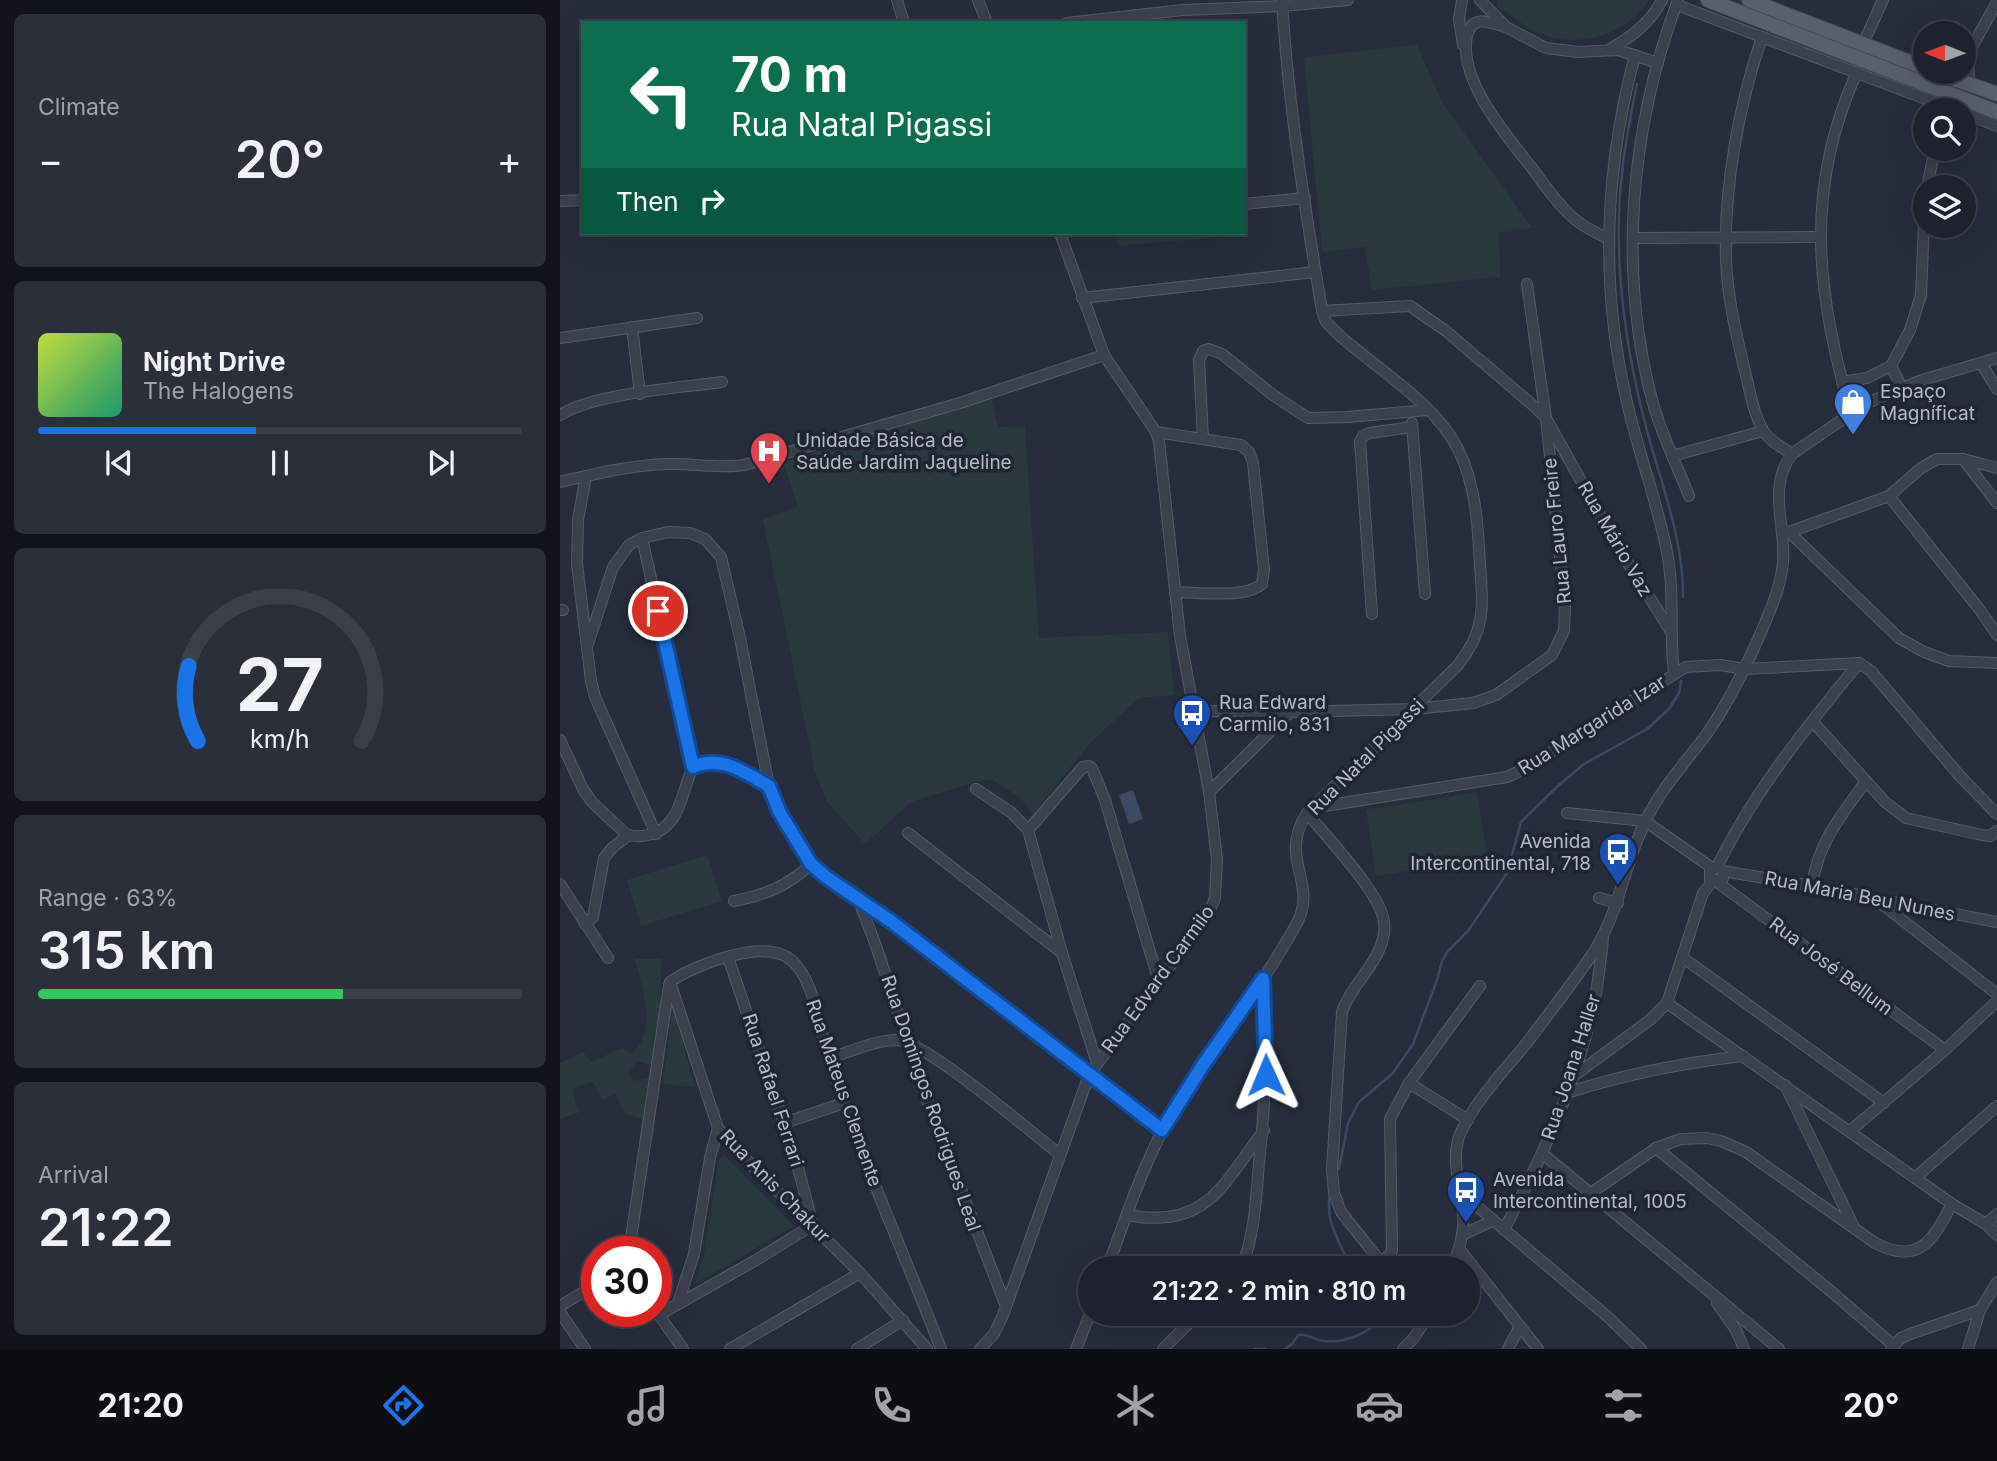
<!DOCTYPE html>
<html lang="en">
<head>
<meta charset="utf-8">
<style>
	:root { --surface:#1d222e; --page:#2a2f3a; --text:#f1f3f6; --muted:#a0a4aa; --line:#3b3f4a; --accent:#1a73e8 }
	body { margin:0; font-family:Inter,sans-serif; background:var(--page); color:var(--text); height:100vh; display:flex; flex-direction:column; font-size:26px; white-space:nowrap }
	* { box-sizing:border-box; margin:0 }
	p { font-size:23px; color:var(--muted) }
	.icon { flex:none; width:38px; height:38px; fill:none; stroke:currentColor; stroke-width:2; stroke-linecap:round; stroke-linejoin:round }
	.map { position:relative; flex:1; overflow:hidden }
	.drawer { display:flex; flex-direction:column; gap:14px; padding:14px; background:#101319; width:560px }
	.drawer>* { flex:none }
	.top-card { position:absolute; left:21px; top:21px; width:665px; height:214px; border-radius:0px; box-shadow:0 7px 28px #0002,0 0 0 2px var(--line); background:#0b6e4f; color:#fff; overflow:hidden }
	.needle { width:46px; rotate:271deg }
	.controls { position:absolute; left:1353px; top:21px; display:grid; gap:14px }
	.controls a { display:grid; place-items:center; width:63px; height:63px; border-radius:50%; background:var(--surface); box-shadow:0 7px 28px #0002,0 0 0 2px var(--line); font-size:35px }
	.speed { position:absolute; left:21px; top:1236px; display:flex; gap:14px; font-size:35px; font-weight:700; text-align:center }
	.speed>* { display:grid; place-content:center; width:91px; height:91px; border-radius:50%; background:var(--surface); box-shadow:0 7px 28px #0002,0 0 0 2px var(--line); line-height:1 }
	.speed .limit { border:10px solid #d22; background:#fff; color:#111 }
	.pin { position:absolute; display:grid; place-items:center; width:60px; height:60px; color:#fff; margin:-30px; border:4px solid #fff; border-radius:50%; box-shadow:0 2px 7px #0007 }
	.me { position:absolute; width:77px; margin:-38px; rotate:359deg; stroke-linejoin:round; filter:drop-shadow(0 0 5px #0008) }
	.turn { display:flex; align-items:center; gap:24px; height:147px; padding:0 35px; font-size:32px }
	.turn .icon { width:91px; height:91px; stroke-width:2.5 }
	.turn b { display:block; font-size:49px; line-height:60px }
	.then { display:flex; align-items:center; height:66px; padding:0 35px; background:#0003; gap:14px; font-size:26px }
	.big { font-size:52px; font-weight:600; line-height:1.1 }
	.drawer .card { flex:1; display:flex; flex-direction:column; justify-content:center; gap:10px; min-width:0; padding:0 24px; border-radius:10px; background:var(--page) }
	.drawer .dial { align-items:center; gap:0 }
	.dial svg { height:182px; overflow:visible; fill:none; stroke:var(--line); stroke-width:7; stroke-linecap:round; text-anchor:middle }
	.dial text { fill:var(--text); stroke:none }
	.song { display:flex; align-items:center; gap:21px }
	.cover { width:84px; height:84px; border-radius:10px; background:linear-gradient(135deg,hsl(70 70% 55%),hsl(160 70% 35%)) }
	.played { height:7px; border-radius:4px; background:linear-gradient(90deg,var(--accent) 45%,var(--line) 45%) }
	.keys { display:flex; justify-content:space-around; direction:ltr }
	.heat { display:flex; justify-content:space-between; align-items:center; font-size:38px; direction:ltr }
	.charge { height:10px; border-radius:5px; background:linear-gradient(90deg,#34c759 63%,var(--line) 0) }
	.trip { position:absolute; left:518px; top:1256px; width:402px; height:70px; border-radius:35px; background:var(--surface); box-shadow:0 7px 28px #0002,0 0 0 2px var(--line); font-weight:600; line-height:70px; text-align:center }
	.dock { display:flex; height:112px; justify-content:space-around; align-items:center; background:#0c0e12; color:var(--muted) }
	.dock .icon { width:49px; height:49px }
	.dock .active { color:var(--accent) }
	.dock b { font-size:32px; color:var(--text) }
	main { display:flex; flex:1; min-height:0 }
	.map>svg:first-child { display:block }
</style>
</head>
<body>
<main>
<section class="drawer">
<div class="card"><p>Climate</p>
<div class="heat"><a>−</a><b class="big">20°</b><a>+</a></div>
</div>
<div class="card">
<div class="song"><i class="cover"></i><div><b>Night Drive</b><p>The Halogens</p></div></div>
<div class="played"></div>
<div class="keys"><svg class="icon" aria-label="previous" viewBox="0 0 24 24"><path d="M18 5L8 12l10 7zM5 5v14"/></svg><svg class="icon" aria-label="pause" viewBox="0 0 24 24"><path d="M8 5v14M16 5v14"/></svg><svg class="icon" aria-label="next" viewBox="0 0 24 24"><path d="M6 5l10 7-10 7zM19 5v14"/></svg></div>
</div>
<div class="card dial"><svg viewBox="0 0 100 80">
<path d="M14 69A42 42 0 1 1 86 69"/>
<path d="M14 69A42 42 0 0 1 10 36" stroke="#1a73e8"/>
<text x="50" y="56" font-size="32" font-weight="700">27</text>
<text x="50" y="72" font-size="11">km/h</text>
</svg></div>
<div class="card"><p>Range · 63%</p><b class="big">315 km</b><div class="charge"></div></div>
<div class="card"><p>Arrival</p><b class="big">21:22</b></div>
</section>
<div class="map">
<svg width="1437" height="1349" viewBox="0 0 1437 1349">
	<rect width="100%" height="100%" fill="#272d3d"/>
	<g fill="#29393e">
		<path d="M936,0h153c-26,38 -75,50 -116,31 -13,-7 -22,-19 -36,-23l1,-6z"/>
		<path d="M857,45l25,57 90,126 -33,4 1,45 -128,13 -7,-43 -43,5 -18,-195z"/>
		<path d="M556,233h93l1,5 -92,8z"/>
		<path d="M431,397l7,30 27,-1 14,212 129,-6 6,63 -35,3 -48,44 -58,72 -13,-16 -28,-19 -21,4 -60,19 -46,42 -38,-42 -12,-30 -52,-252 35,-14 -15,-44z"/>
		<path d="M917,792l10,66 -111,18 -10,-66z"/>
		<path d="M147,855l15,46 -81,25 -14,-46z"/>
		<path d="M75,959h26l-1,46 -6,61 -17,-5 -9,11 5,9 16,-3 -4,42 -21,-7 -9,-20 -12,8 -10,-19 -20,6 2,14 5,10 -20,7v-56l23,-11 8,10 31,-14 9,6c28,-24 11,-64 4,-95z"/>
		<path d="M113,1008l22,79 -32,-3z"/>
		<path d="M164,1155l70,71 -99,58 9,-29 15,-96z"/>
	</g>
	<path fill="#3e4964" d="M573,790l10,29 -14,5 -10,-29z"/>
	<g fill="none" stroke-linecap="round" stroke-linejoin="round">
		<g stroke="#3e4964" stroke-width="2.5">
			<path d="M1077,84c-6,29 -12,59 -15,89 -9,80 1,160 20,238 14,61 42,123 41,186"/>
			<path d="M779,1169l9,-46 11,-21 34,-29 20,-29 24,-64 5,-19 6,-10 20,-20 39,-58 14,-51 39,-38 24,-20 63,-35 22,-20 10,-16 2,-12"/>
			<path d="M770,1194c-4,24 3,34 12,55 4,8 5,13 11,20"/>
			<path d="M694,1349h11"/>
			<path d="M725,1349l8,-6 5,-8c9,-2 17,5 26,6 20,2 49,-7 57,-27"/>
		</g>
		<g stroke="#565b68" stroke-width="12">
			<g id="minor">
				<path d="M337,0l7,23"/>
				<path d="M418,0l9,23"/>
				<path d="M902,0l-3,19 4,26"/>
				<path d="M920,0l26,27 40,21 32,4 40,-2 40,13"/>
				<path d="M1118,0c-48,129 -61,273 -24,407 9,31 24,60 35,89"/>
				<path d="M1117,5l278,105"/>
				<path d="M507,23l116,-13 99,-4 66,-6"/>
				<path d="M946,27c-16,-5 -34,-13 -39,9 -9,44 39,99 65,132 10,14 21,29 33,42 13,14 27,21 44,29"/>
				<path d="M1202,37c-23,68 -38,148 -36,221 1,36 9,71 17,105 6,22 9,48 20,67 6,11 19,17 29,24"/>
				<path d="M1303,44l20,-44"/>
				<path d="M1050,49c23,-13 40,-26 52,-49"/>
				<path d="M1408,54l1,31"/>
				<path d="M1075,55c-30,113 -35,228 -9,343 11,51 31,102 41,154 8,41 2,81 7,122"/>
				<path d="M1404,58l4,-4 29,-52"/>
				<path d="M1404,113l33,13"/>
				<path d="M1367,187l8,-38"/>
				<path d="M0,201l23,-1"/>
				<path d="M684,204l61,-6"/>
				<path d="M1073,238l187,-1"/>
				<path d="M522,298l233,-26"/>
				<path d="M762,311l88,-5 36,25 89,76 11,11 70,126 54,86"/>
				<path d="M72,327l8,67"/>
				<path d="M0,338l137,-20"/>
				<path d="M1421,363l16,26"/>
				<path d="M1282,382l25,-4 24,-12"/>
				<path d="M1342,388l-11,-22 19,-36 11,-35 4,-97"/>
				<path d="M1291,413c-35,-120 -47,-224 6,-341"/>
				<path d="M0,415c35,-22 119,-27 162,-33"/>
				<path d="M852,423l13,171"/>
				<path d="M596,432l85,13 8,7 4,11 11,107 -2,14c-17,15 -64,8 -87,8"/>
				<path d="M643,439l-4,-79 4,-9 6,-2 13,5 51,41 35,23 40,-1 80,-7"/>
				<path d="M1112,456l91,-25"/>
				<path d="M1403,459l34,44"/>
				<path d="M26,476l-8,44 -1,44 14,117 4,16 61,137"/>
				<path d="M0,482c35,-8 71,-17 108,-18 25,-1 50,5 76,1l216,-62 144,-48"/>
				<path d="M1329,496l91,114 17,25"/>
				<path d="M1223,531l6,1 110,106 25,14 25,9 48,2"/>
				<path d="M1229,532l100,-36 32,-28 16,-9h26l34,9"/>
				<path d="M82,538l51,229"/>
				<path d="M0,610h3"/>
				<path d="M812,614l-12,-173 3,-5 6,-3 43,-6"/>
				<path d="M28,644l25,-77 16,-22 13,-7 26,-6 22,1 15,6 16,18 19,81 29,148 11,27 31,51 29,23 52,35 270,208"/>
				<path d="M1299,663l12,8 88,104 38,39"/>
				<path d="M634,711l96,1 124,-3 59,-6 23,-8 56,-40 12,-24 1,-26 -19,-187 -19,-134"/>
				<path d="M1253,722l72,80 21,16 76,17 8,1 7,-5"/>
				<path d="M0,740l23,49 9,13 34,32c8,3 14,3 22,1 33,-7 33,-43 45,-68 28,-13 52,6 76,19"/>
				<path d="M416,789l36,24 16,17 34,123 35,110"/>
				<path d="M649,792l81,-80"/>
				<path d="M752,808l195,-31 28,-13 24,-18 127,-79 34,-2 25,4 114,-6"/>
				<path d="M747,813c20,24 69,76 76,104 3,10 1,21 -3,31 -10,24 -30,40 -38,64l-10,157 2,24 7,19 39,49 9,-5 3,-6 -2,-131 19,-36 71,-97"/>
				<path d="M1007,813l78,8 67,47"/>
				<path d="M468,830l55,-63 6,-1 3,2 13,32 54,182"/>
				<path d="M348,833l154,120"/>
				<path d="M1157,867c36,-74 90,-141 142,-204"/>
				<path d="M1163,871v7l-4,3 -9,-2v-9l8,-3 5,4 89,15 185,36"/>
				<path d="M1157,882l228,168"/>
				<path d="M0,884l48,74"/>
				<path d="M1252,886c6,-44 29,-70 54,-105"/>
				<path d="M1039,898l19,5"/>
				<path d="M174,901c31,-6 54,-15 77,-37"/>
				<path d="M299,901l17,45 52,157 77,201"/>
				<path d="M1318,901l119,93"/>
				<path d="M25,924l8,-7 11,-59 8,-10 17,-13"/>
				<path d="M1122,957l202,146"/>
				<path d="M110,982c24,-17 93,-44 120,-23 22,17 27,57 34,82 31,106 78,206 117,308"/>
				<path d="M110,982l48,146 38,42 104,103 67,76"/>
				<path d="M1107,1003l36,-110 10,-12"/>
				<path d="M269,1058c21,-6 46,-18 68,-18 28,1 134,92 162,114"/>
				<path d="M1011,1078l79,-58 17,-17 285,201 34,20 11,11"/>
				<path d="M849,1083l59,37"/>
				<path d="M1225,1085l68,140"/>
				<path d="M1007,1093c58,-19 115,-30 176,-37"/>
				<path d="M224,1123l60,-20"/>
				<path d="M1290,1131l95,-81 52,-49"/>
				<path d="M1096,1148l177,145 60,52"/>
				<path d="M983,1154l236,195"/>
				<path d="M1356,1177l81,-71"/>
				<path d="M900,1192l149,126 32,31"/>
				<path d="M1031,1193l65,-45 25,-9 26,-1 14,3 25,11 129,91c44,23 58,-3 77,-39"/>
				<path d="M567,1215c79,15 95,-29 137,-85"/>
				<path d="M1426,1224l11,-10"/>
				<path d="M944,1230c39,-75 76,-153 92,-237 3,-18 5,-36 7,-54"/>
				<path d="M902,1235l30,-14"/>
				<path d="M900,1250l78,99"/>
				<path d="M69,1251l40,-266"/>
				<path d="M547,1269c21,-58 41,-119 74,-171 29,-46 64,-90 93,-136 8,-14 17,-27 24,-41 19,-40 -20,-63 9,-108l151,-148c28,-35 25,-58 22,-100 -2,-39 -4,-80 -22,-116 -23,-46 -81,-80 -119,-114l-13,-13 -4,-11c-17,-103 -34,-207 -40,-311"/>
				<path d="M681,1269c14,-34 15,-71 18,-106 7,-62 8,-122 4,-184"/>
				<path d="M891,1269c8,-19 14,-36 12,-56 -2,-26 -13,-54 -3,-79 15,-33 43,-62 66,-90 21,-28 43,-56 63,-85 30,-42 34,-92 56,-137 15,-32 40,-59 61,-87 21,-30 38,-64 53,-98 10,-24 22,-49 24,-75 3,-37 -16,-75 9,-108l73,-50 54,-23 78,-23"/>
				<path d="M118,1303l16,-49 16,-96 8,-30"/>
				<path d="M1157,1303l19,27 8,19"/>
				<path d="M0,1306l37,-22"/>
				<path d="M96,1311l27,38"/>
				<path d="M0,1312l25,37"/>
				<path d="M99,1315l97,-55 57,-35 -18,-69 -67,-199"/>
				<path d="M170,1349l130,-76"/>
				<path d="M297,1349l46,-29"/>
				<path d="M420,1349l14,-15 9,-19 86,-240 107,-144 13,-19 6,-14 2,-39 -8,-67 -29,-156 -21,-195 -3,-9 -52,-77 -44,-122"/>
				<path d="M516,1349l14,-35"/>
				<path d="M603,1349l35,-35"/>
				<path d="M843,1349l10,-10 17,-25"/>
				<path d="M948,1349l12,-23"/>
				<path d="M1331,1349l10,-11 9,-4 70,-24"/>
				<path d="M1408,1349l12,-39 17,-28"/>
			</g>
		</g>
		<g stroke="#444956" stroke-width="16">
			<g id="major">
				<path d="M1148,0l289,112"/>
				<path d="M1189,0l176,68"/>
				<path d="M1375,72l62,22"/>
			</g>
		</g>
		<use href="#minor" stroke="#3b404d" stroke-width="10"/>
		<use href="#major" stroke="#595f6d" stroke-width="14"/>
	</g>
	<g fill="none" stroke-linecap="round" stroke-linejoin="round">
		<g stroke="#114b97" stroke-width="18">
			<path id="route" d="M98,611l35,156c28,-13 52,6 76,19l11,27 31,51 15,13 66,45 270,208 39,-62 62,-89 3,96"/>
		</g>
		<use href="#route" stroke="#1a73e8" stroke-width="12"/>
	</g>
	<defs>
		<g id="shop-pin" transform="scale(2.0125)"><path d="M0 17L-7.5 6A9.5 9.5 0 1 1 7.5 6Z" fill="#3f7fe0" stroke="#1f2532"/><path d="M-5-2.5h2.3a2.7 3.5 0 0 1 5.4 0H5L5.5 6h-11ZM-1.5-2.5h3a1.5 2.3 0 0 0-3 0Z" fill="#fff"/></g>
		<g id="hospital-pin" transform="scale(2.0125)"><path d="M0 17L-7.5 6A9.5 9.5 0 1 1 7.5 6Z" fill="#e0444e" stroke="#1f2532"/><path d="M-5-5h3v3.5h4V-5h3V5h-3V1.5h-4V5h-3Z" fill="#fff"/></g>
		<g id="bus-pin" transform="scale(2.0125)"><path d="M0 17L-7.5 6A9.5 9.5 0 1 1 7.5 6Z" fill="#1a4fb4" stroke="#1f2532"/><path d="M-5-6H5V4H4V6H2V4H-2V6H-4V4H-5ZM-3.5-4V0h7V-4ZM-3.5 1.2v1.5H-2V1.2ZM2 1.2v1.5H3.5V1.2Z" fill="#fff"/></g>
	</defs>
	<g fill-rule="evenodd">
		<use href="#shop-pin" x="1293" y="402"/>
		<use href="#hospital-pin" x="209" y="451"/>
		<use href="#bus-pin" x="632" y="713"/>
		<use href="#bus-pin" x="1058" y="852"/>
		<use href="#bus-pin" x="906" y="1190"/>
	</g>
	<g text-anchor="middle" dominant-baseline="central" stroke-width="7" stroke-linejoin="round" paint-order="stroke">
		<g font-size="19" fill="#b7bbc8" stroke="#1f2532" text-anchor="start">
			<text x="1320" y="391">Espaço<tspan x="1320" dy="22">Magníficat</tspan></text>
			<text x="236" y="440">Unidade Básica de<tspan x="236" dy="22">Saúde Jardim Jaqueline</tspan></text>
			<text x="659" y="702">Rua Edward<tspan x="659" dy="22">Carmilo, 831</tspan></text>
			<text x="1031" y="841" text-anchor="end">Avenida<tspan x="1031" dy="22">Intercontinental, 718</tspan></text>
			<text x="933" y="1179">Avenida<tspan x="933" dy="22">Intercontinental, 1005</tspan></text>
		</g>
		<g font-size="19" fill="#b7bbc8" stroke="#1f2532">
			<text transform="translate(997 531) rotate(-96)">Rua Lauro Freire</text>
			<text transform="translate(1055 539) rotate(60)">Rua Mário Vaz</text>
			<text transform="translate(1032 725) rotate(-32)">Rua Margarida Izar</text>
			<text transform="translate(806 757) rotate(-45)">Rua Natal Pigassi</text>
			<text transform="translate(1300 896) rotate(11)">Rua Maria Beu Nunes</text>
			<text transform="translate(1271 966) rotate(37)">Rua José Bellum</text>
			<text transform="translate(598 979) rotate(-54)">Rua Edvard Carmilo</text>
			<text transform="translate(1011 1067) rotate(-72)">Rua Joana Haller</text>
			<text transform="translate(213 1090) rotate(72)">Rua Rafael Ferrari</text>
			<text transform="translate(284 1093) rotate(71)">Rua Mateus Clemente</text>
			<text transform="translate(371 1103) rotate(71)">Rua Domingos Rodrigues Leal</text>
			<text transform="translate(215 1186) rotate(46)">Rua Anis Chakur</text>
		</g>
	</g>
</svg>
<div class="controls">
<a><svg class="needle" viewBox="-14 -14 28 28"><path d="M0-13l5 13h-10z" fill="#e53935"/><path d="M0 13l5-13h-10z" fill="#a0a4aa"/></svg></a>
<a><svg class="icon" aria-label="search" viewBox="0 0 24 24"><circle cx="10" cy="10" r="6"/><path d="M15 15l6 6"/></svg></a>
<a><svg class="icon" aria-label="layers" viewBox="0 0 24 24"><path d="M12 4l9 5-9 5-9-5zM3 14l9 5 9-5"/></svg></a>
</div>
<div class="speed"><div class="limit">30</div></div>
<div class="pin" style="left:98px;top:611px;background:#d93025"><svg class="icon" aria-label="arrive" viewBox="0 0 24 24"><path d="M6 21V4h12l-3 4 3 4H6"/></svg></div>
<svg class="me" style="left:706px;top:1075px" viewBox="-20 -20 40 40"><path d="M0-17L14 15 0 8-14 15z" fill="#1a73e8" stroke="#fff" stroke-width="4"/></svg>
<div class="trip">21:22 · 2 min · 810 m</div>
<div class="top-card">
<div class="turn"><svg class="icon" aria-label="left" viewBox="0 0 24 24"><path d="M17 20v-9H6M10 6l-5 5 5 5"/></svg><div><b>70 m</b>Rua Natal Pigassi</div></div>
<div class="then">Then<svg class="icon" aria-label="right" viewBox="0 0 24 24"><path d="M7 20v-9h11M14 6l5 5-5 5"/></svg></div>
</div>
</div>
</main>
<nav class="dock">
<b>21:20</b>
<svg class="icon active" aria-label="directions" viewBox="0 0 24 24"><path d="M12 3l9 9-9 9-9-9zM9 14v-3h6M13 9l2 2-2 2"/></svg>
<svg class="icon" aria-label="music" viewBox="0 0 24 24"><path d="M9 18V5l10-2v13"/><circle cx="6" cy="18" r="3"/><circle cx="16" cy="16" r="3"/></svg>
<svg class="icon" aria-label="phone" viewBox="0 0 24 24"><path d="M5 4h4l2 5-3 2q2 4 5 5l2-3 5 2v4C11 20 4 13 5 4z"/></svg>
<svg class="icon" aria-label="climate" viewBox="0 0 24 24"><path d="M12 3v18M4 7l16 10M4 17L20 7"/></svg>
<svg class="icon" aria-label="car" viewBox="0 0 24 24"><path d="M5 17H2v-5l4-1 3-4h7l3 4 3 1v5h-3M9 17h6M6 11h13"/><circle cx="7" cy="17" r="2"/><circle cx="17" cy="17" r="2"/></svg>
<svg class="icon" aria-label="filters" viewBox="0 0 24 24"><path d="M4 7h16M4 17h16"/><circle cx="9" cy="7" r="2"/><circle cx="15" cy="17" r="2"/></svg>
<b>20°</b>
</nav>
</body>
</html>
